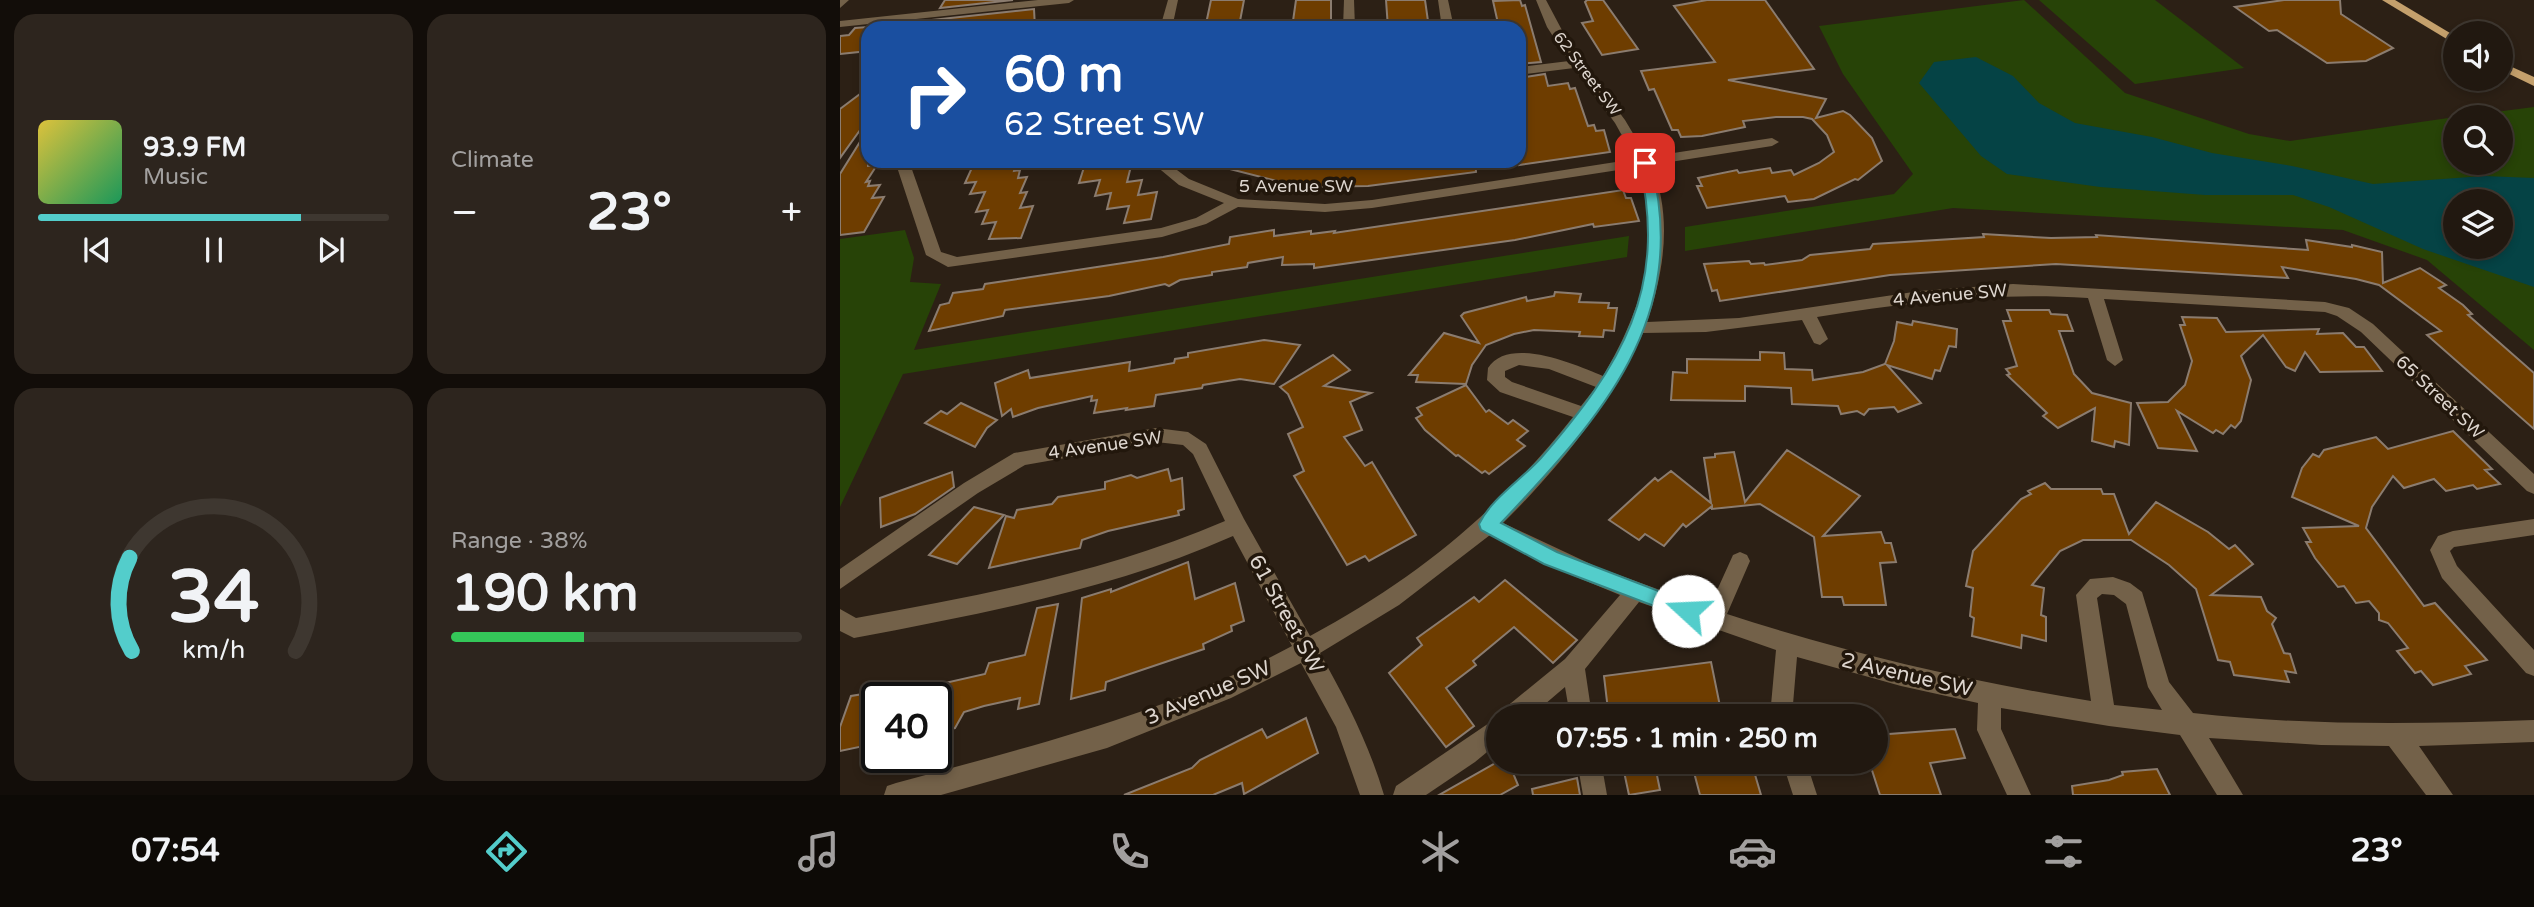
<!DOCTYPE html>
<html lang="en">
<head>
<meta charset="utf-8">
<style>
	:root { --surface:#211810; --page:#2d251e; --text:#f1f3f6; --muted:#a2a09f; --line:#3e3730; --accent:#53cdcb }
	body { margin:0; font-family:"Varela Round",sans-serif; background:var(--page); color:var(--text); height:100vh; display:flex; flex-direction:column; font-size:26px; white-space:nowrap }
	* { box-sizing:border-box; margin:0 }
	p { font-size:23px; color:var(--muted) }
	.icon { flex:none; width:38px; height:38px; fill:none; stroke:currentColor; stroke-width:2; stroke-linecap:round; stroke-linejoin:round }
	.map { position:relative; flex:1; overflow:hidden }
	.side { display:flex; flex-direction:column; gap:14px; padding:14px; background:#120d09; width:840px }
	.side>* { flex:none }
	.top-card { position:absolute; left:21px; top:21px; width:665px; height:147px; border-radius:21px; box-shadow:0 4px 10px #0003,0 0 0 2px var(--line); background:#1a4fa0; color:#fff; overflow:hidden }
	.fabs { position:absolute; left:1603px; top:21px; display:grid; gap:14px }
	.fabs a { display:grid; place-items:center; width:70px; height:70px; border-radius:50%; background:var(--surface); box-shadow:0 4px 10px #0003,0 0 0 2px var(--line); font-size:35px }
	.speed { position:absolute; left:21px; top:682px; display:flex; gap:14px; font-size:35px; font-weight:700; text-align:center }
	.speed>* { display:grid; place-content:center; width:91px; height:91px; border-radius:50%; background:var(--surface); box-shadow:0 4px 10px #0003,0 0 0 2px var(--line); line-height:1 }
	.speed .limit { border:4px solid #111; border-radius:10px; background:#fff; color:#111 }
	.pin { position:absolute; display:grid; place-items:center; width:60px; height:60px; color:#fff; margin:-30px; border-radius:14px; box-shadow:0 4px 10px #0006 }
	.me { position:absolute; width:77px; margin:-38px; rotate:290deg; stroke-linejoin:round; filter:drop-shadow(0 0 5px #0008) }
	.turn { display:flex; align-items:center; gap:24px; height:147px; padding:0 28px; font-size:32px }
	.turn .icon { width:91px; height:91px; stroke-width:2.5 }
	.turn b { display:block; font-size:49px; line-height:60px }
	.big { font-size:52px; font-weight:700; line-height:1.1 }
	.side .tile { flex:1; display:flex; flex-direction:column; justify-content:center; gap:10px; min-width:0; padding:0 24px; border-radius:21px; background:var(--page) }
	.side .dial { align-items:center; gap:0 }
	.dial svg { height:182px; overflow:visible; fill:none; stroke:var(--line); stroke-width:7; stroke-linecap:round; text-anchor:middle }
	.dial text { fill:var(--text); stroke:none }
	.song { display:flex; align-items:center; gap:21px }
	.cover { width:84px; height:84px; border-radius:10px; background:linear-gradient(135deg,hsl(50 70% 55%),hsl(150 70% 35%)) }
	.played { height:7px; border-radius:4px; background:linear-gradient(90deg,var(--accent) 75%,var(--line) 75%) }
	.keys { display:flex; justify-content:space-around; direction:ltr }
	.heat { display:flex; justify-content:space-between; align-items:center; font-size:38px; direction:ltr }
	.charge { height:10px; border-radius:5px; background:linear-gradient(90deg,#34c759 38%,var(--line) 0) }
	.side .tiles { flex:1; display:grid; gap:14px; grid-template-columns:repeat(2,1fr) }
	.trip { position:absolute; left:646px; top:704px; width:402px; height:70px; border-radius:35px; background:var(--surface); box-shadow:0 4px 10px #0003,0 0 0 2px var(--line); font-weight:700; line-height:70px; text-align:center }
	.tab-bar { display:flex; height:112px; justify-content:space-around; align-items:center; background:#0d0a06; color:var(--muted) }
	.tab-bar .icon { width:49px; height:49px }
	.tab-bar .on { color:var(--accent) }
	.tab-bar b { font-size:32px; color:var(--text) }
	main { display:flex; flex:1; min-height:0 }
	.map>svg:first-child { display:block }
</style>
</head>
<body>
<main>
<section class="side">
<div class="tiles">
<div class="tile">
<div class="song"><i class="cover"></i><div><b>93.9 FM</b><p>Music</p></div></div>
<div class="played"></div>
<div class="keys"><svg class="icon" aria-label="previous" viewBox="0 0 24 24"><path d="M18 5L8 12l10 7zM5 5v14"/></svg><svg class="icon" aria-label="pause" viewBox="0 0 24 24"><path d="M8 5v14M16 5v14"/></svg><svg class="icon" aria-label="next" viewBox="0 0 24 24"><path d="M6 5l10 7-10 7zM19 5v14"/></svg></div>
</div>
<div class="tile"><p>Climate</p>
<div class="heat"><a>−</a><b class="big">23°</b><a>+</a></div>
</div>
<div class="tile dial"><svg viewBox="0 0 100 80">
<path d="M14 69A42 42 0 1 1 86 69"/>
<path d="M14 69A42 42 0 0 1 13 28" stroke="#53cdcb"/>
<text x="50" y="56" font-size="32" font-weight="700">34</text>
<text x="50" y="72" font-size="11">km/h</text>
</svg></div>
<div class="tile"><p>Range · 38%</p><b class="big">190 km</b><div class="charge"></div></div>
</div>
</section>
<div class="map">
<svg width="1694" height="795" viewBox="0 0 1694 795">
	<rect width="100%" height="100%" fill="#2c2015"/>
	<g fill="#274307" fill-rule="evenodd">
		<path d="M1184,0l101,93 124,41 41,7 165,-24v46h46v-46h-44l77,-10v243l-107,-90 -84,-30 -390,-22 -268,43v-24l209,-33 19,-20 -70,-100 -24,-48zM1615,201h46v46h-46z"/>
		<path d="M1199,0h116l89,68 -109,16z"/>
		<path d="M65,230l9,28 -4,24 31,2 -27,66 715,-114 -2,21 -724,117 -63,133v-268z"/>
	</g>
	<path fill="#054345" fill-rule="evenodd" d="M1136,57l37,19 26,27 36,20 77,14 60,16 80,13 81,18 111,-8 50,2v109l-111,-38 -94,-42 -36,-12h-88l-105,-8 -93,-13 -26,-18 -62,-73 15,-21zM1615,201h46v46h-46z"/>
	<g fill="#6e3d00" stroke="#8b7c6f" stroke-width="2">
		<path d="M105,0h68l-73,8z"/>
		<path d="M371,0h33l-4,21 -34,3z"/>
		<path d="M456,0h35v28h-39z"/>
		<path d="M546,0h39l4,28h-41z"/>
		<path d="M680,0l2,6 3,-1 16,57 -22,2v-38l-20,2 -6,-27z"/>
		<path d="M747,0h16l35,49 -36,6 -20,-32 11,-2 -8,-19z"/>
		<path d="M867,0h58l49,69 -86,11 98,19 -10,19 27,-7 7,4 22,23 10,23 -24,19 -3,-1 -41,20 -26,3 -3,-6 -78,12 -10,-22h5l-4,-8 39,-8 2,3 31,-5 2,5 19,-3 3,5 25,-12 15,-11 -7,-17 -15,-16 -9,-2h-27l-33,4 2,6 -43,9 -21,1 -3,-7h-6l-18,-41 -5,1 -8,-19 74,-9 -41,-56z"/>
		<path d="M1444,0h56l1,14 52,34 -27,13 -39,2 -50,-33 -8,1 -34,-24z"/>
		<path d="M194,9l1,19h-108l5,-8z"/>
		<path d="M28,27v24l-28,3v-18l9,-1 6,-7z"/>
		<path d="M705,74l3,12 20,-3 2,6 5,-1 13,38 6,-1 2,6 8,-1 6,22 -91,13v-87z"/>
		<path d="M28,88v31l-28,39v-49z"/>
		<path d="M28,129v37l9,-1 -11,17 4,-1 -2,5 12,-1 -8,13 12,-1 -20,35 -24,3v-61z"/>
		<path d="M135,161h27l-3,6 17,-3 -2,7 6,-1 -2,8 9,-1 -7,16 7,-1 -7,16 13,-2 -12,32 -32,1 7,-17 -14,2 6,-14 -12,2 9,-20 -15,2 6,-12 -11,1z"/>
		<path d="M246,161h36l-2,7 11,-2 -4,16 15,-2 -4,15 19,-3 -6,27 -27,4 5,-17 -22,3 4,-16 -16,3 5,-16 -21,3z"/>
		<path d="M379,161l138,3 1,-3h117l1,11 -108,14 -67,1 -83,-21z"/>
		<path d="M783,190l3,8h5l8,23 -45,6 -1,-3 -78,16 -201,28v-4l-32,1 1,-8 -35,6 -1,4 -35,5v3l-32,5 -11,6 -4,-2 -56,12 -104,14 -2,6 -74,15 11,-26 9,-2 4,-10 30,-4 2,-5 178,-27 66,-13 1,-7 44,-7v6l37,-5v3l24,-3 -1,2z"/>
		<path d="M1143,234l68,4 46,-1 -1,-2 212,15 -2,-10 46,7v-2l30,7 1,31 37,-15 26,17 -7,3 24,17 9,9 -4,1 66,58v56l-107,-94 14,-4 -62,-46 -23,-6 -74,-12 6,11 -232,-14 -166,11 -170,26 -3,-11 -5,1 -8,-27 45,-3 2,3 13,-1 1,2 37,-5 8,-5 60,-6 3,-5 111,-7z"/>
		<path d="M715,292l26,2 -2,8 30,1 -1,5h9l-3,23 -10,-1 -1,7 -24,-1 1,-4 -46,-2 -20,4 -28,11 -14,20 -6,19 -50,-2 2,-7h-9l35,-42 35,10 -18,-27 3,-3 62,-16 1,4 27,-5z"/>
		<path d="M1167,310h42l2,4 16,1 6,16h-14l15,43 18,19 39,10 -2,42 -14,-4 -1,6 -22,-6 3,-33 -37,20 -15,-12 4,-3 -40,-38 3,-1 -4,-5 11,-3 -14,-45h8z"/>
		<path d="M1342,317l35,1 9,14 93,-3 -2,5 26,-1 13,14h8l18,24 -62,1 -15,-20 -10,19 -9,-4 -23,-32 -22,21 10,24 -10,41 -6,7 -4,-3 -8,9 -7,-4 -3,3 -36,-22 20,40 -39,-3 -21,-45 31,-1 17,-17 7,-24 -12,-36h5z"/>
		<path d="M1073,321l44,8 -1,18 -7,-1 -9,25 -5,-1 -3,9 -45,-14 34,38 -23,9 -4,-5 -25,2 -5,6 -7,-4 -16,3 -3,-8 -46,-2 -1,-16 -46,-2v15l-74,-1 2,-28 14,1v-14l73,1v-8l24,1 1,16 27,1 1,10 50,-8 22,-8 9,-23 3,-19 15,3z"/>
		<path d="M424,340l36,5 -26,39 -34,-5 -37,6 -1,3 -46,7 -2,11 -28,4 1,-2 -33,5 3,-13 -6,1 1,-5 -54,12 -25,9 -2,-8 -9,7 -7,-33 33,-13 2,8 100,-16 -1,9 45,-8 1,-4 13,-2v-4z"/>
		<path d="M493,355l17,15 -26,16 47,7 -21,9 12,28 -18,7 21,29 7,-4 44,73 -47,26 -4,-5 -18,9 -53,-89 10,-5 -16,-37 15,-7 -15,-33 -8,-7z"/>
		<path d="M626,385l20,27 3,-2 19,14 5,-4 15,11 -11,9 8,6 -36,28 -4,-3 -3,2 -24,-18 -2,1 -31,-26 -9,-12 6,-3 -5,-7z"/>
		<path d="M121,403l36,17 -10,8 -12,19 -50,-24 16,-12 6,3z"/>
		<path d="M1613,431l39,38 -7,1 15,14 -23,5 -4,-4 -27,6 -12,-12 -30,9 -11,-12 -21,31 -6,21 58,78 11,-3 52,57 -22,6 6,8 -38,11 -12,-14 -6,2 -18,-22 11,-3 -20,-25 -9,-3v-7l-10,-12 -13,2 -12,-17 -6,1 -23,-29 -9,-16h5l-8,-14 56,-2 -67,-29 10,-29 11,-14 6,3 5,-7 52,-13 12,12z"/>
		<path d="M947,450l73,46 -37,40 58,-4 4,11h6l5,19 -16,1 6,42h-42l-2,-8h-20l-8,-60 -54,-33 -48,5v-3l-26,21 -3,-3 -19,22 -19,-12 -6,6 -30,-20 46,-42 3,3 13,-10 40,32 -7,-45 11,-1v-3l19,-2 11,50z"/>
		<path d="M328,469l3,12 11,-3 2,31 -6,2 1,4 -71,16 -26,9 -2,8 -91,20 17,-52 8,2 3,-8 35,-6 6,-7 47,-8v-7l26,-7 6,3z"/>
		<path d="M112,472l2,15 -39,27 -34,13 -1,-29z"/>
		<path d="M1205,483l6,6h50l2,5h11l15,40 27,-32 52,30 21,17 6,-4 18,19 -42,31 50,2 6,14 9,7 -4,6 12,29 6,1 6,19 -11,-2 4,11 -55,-7 -4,-13 -12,-2 -22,-71 -27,-24 -38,-25h-48l-23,11 -28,34 12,3 -3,27 5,2v24l-24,-6 -1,13 -49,-12 2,-18 -4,-2 3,-28 -7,-2 7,-35 48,-52 10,-5 -3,-3z"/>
		<path d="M134,507l30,8 -47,49 -28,-9z"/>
		<path d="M348,562l7,37 40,-16 9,38 -13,5 1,5 -29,13 1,5 -98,33 -1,8 -34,9 11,-101 29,-9v3z"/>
		<path d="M665,580l72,60 -24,23 -39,-36 -41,34 3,4 -30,23 28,38 -28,21 -57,-74 33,-28 -5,-7 57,-41 5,5z"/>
		<path d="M218,604l-19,100 -21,5 2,-11 -36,8 -20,6 -9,16 -19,4v-47l49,-11 4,-11 36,-8 12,-47z"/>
		<path d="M871,662l11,54h-107v-7l-7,1 -4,-34z"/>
		<path d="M36,692l1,20 -13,34 -24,5v-24l11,-31z"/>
		<path d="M466,718l12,35 -74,41 -2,-11 -29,12h-89l68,-27 8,-8 62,-31 5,9z"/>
		<path d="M1115,729l10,29 -35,5 11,32h-61l-11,-34h7v-26z"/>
		<path d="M659,761h9l10,24 -18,10h-61z"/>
		<path d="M807,761h7l6,29 -31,5 -6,-28z"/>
		<path d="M851,761h60l10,34h-61z"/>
		<path d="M1317,769l13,26h-97l-1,-9 37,-6 14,-5 -1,-3z"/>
		<path d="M737,778l3,17h-47l-1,-6z"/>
	</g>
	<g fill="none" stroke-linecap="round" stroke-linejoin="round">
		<g fill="#736149" fill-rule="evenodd">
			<path d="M0,0h9l-9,8z"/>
			<path d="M198,0h36l-5,3 -229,24v-6z"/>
			<path d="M328,0h10l-6,28h-12z"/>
			<path d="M504,0h10l1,28h-12z"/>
			<path d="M598,0h10l6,28h-12z"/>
			<path d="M696,0h10l27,51 52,69 22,37 125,-19 7,4 -7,4 -121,19c22,50 13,107 -4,157l92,-4 181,-27 93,-7 312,18 24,6 24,16 161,150v20l-7,-3 -166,-159 -24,-16 -12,-4 -221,-13 19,61 -8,6 -8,-6 -19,-62c-92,-6 -180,4 -271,19l11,22 -8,6 -6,-2 -12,-23 -96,12 -63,1c-33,71 -84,135 -140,190l94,44 112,41 24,-53 7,-3 7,3 3,6 -23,53c120,39 240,67 364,87l-15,-106 14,-16 23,-2 17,6 12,9 27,90 24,31c113,13 227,11 341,7v22l-115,4 34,49h-27l-37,-49 -68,-1 -112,-7 34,57h-26l-37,-60 -71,-9 -108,-18v21l30,66h-24l-30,-65 1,-27 -77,-17 -104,-29 -5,59h-22l6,-66 -137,-48 -54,67 7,47h-22l-5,-29 -34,29h-29l3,-8 60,-49 55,-64 -63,-26 -67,-34 -91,70 -79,48c26,47 49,91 64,142h-24l-24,-68 -35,-64 -70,35 -124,50 -166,47h-57l3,-9 9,-3c136,-37 271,-70 396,-137l-59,-110c-122,54 -249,77 -379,102l-14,-7v-22l16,9c127,-23 251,-46 369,-97l-32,-67 -10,-9 -27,-3 -131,23 -47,28 -138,96v-20l124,-86 50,-30 142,-25 32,4 18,12 38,75 66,117c106,-57 188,-124 263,-219l-73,-25 -13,-12 1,-12c21,-33 88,-3 115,8 36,-60 65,-141 35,-209l-266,41 -47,4 -87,-5 -32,17 -44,13 -214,30 -22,-12 -31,-94h14l32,91 16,5 204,-29 35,-10 28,-15 -45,-18 -29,-24h15l24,18 49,20 87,5 47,-4 263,-41 -20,-36 -41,-55 -55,7v-8l50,-6 -22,-34zM679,365l30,4 47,18 -15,19 -69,-24 -7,-5v-6zM1262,594l12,1 12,9 22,83 14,23 -48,-5 -17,-107z"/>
			<path d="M1694,519v16l-80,12 -4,4 7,15 77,84v26l-8,-3 -84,-95 -12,-28 8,-14 15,-5z"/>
			<path d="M658,717v26l-23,19 -49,33h-33l3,-9z"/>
			<path d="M737,761h24l6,34h-24z"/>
			<path d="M942,761h24l11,34h-24z"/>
		</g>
		<g fill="#c4a06c" fill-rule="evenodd">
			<path d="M1542,0h13l60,36v8z"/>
			<path d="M1661,62l33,15v9l-33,-16z"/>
		</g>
	</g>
	<path fill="#53cdcb" stroke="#368584" stroke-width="2" d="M805,159l6,4c40,157 -49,253 -150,360l56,29 138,53 2,6 -2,6 -7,2 -144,-55 -63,-34 -2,-6c12,-25 43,-45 62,-66 80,-92 128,-170 98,-295z"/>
	<g text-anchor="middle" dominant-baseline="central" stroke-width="7" stroke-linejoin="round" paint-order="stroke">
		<g font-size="16" fill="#ddd5ce" stroke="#22170c">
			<text transform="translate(747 74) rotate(53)">62 Street SW</text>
		</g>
		<g font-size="18" fill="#ddd5ce" stroke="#22170c">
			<text x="456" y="186">5 Avenue SW</text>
			<text transform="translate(1110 295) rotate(-5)">4 Avenue SW</text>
			<text transform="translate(1600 397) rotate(43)">65 Street SW</text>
			<text transform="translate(265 445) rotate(-8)">4 Avenue SW</text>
		</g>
		<g font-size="21" fill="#ddd5ce" stroke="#22170c">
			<text transform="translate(446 614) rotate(61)">61 Street SW</text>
			<text transform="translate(1067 675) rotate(13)">2 Avenue SW</text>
			<text transform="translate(368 693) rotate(-23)">3 Avenue SW</text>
		</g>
	</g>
</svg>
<div class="fabs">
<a><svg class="icon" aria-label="sound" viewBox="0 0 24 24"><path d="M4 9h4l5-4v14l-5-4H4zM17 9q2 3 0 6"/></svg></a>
<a><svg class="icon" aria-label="search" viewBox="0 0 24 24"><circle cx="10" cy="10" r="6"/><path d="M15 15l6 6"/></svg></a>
<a><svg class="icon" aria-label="layers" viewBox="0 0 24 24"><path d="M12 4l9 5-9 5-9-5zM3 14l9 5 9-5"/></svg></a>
</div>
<div class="speed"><div class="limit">40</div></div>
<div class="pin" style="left:805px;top:163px;background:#d93025"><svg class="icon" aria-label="arrive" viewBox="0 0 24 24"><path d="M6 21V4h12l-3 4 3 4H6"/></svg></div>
<svg class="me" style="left:848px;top:611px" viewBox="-20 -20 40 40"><circle r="19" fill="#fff"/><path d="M0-13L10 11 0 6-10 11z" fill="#53cdcb"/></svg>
<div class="trip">07:55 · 1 min · 250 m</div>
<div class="top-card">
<div class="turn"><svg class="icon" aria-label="right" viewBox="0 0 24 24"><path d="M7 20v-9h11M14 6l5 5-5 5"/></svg><div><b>60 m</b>62 Street SW</div></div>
</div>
</div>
</main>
<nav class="tab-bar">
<b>07:54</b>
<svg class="icon on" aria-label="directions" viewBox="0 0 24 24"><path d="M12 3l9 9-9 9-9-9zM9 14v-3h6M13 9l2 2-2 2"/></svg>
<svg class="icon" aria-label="music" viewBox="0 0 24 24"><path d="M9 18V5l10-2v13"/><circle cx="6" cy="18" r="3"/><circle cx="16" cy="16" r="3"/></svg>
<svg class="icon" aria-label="phone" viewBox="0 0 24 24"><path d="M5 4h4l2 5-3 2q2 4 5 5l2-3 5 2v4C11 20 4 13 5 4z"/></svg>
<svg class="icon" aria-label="climate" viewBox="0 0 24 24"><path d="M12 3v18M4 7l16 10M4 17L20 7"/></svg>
<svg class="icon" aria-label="car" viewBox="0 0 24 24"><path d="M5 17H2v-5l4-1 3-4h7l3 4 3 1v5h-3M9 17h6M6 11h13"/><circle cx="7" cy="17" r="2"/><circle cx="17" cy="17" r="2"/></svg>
<svg class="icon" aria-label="filters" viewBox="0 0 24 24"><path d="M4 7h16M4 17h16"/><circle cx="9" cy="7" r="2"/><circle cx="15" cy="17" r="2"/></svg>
<b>23°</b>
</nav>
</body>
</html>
